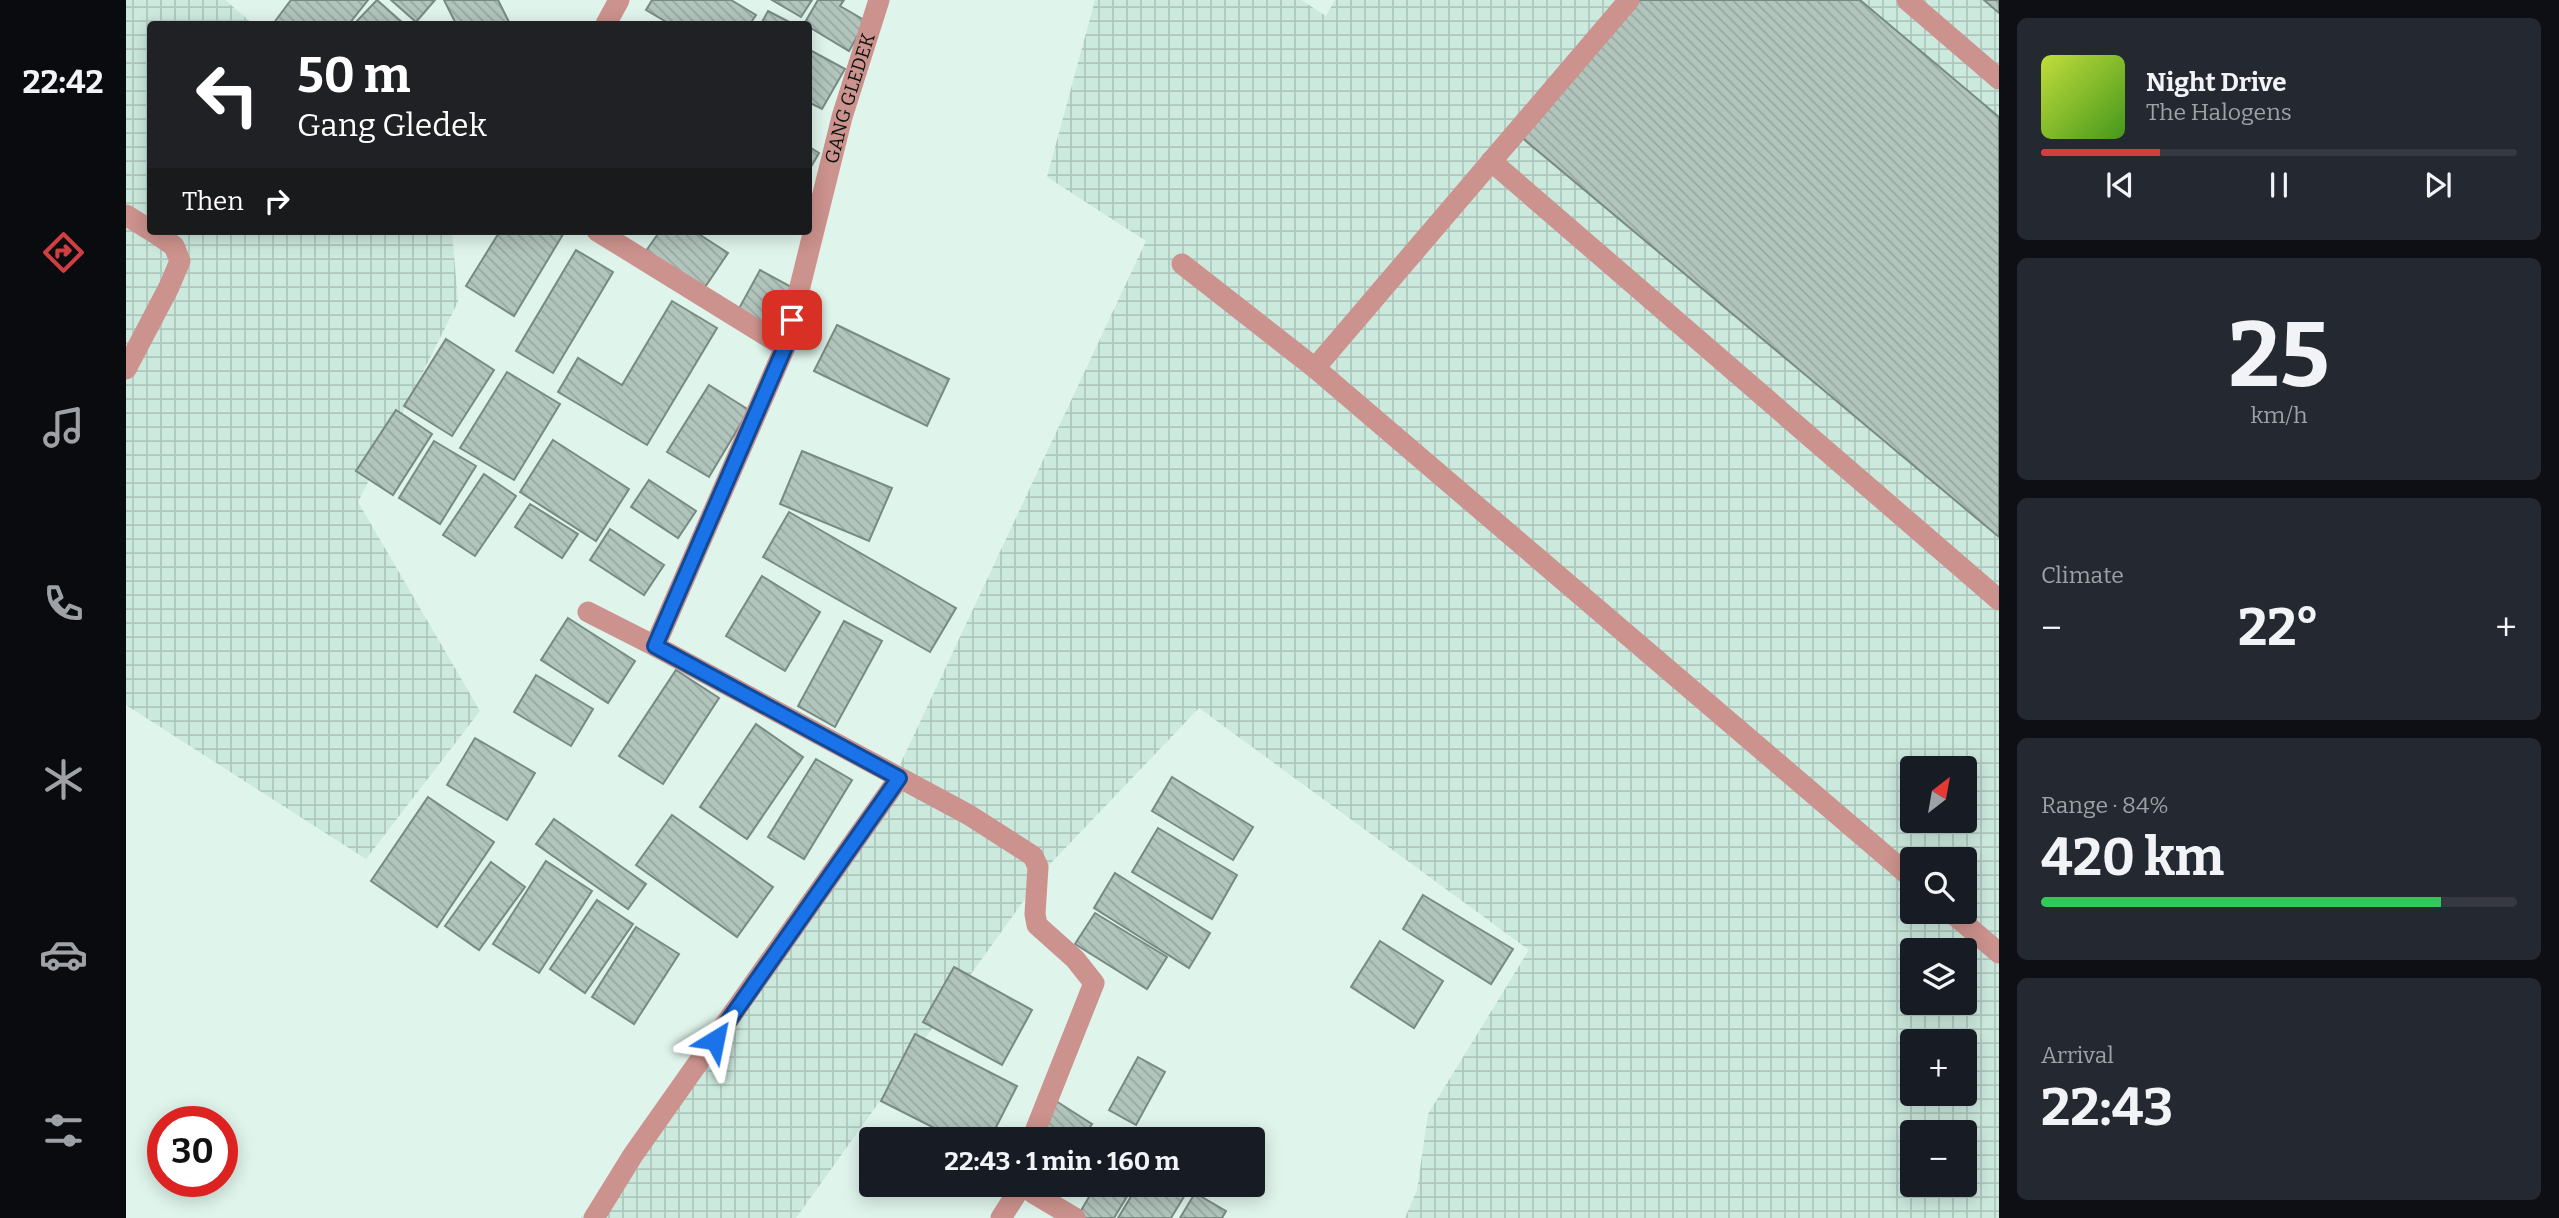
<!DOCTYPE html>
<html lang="en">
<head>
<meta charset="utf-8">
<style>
	:root { --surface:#171b24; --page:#242831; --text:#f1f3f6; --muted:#9ea1a6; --line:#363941; --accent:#cf3f42 }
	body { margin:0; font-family:Bitter,serif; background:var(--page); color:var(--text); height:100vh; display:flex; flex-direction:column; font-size:26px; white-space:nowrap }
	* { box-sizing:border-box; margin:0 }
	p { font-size:23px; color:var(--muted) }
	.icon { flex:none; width:38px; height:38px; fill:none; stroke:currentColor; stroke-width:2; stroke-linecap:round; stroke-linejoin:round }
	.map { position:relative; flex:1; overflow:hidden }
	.panel { display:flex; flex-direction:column; gap:18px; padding:18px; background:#0d0f14; width:560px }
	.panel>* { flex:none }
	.banner { position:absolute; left:21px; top:21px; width:665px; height:214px; border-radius:7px; box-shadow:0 4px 18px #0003; background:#202124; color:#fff; overflow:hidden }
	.needle { width:46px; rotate:31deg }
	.tools { position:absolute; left:1774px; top:756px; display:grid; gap:14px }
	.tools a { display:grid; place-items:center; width:77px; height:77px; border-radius:7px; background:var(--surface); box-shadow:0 4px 18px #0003; font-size:35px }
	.speed { position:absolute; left:21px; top:1106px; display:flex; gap:14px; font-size:35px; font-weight:700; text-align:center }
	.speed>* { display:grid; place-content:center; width:91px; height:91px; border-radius:50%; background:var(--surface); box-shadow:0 4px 18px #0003; line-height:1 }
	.speed .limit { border:10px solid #d22; background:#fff; color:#111 }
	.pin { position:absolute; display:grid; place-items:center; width:60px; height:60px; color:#fff; margin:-30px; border-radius:14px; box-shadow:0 4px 10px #0006 }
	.me { position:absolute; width:77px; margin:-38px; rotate:35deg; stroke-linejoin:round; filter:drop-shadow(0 0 5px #0008) }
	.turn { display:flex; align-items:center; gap:24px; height:147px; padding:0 35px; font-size:32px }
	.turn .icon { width:91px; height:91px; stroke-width:2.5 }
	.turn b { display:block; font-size:49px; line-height:60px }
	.then { display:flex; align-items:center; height:66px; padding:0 35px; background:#0003; gap:14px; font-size:26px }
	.big { font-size:52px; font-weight:700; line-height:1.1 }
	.panel .card { flex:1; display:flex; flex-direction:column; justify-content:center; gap:10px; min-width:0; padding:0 24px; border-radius:10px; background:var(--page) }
	.panel .dial { align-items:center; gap:0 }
	.dial b { font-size:91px; line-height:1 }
	.song { display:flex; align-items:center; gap:21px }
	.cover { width:84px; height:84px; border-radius:10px; background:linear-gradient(135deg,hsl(70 70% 55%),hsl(100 70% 35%)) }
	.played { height:7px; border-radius:4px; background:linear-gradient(90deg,var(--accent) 25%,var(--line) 25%) }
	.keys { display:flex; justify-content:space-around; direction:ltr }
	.heat { display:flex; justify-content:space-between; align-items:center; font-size:38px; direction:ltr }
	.charge { height:10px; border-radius:5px; background:linear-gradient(90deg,#34c759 84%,var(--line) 0) }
	.trip { position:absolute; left:733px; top:1127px; width:406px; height:70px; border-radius:7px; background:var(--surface); box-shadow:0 4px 18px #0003; font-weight:700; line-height:70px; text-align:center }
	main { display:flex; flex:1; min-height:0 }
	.dock { display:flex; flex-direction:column; width:126px; justify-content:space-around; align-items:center; background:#090b0e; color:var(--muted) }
	.dock .icon { width:49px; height:49px }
	.dock .on { color:var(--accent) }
	.dock b { font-size:32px; color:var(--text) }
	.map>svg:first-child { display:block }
</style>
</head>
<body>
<main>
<nav class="dock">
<b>22:42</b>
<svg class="icon on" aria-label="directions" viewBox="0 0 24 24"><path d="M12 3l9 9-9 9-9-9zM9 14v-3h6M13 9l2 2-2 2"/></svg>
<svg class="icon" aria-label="music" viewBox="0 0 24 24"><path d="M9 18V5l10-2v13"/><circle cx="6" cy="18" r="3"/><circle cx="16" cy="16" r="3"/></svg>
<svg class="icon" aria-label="phone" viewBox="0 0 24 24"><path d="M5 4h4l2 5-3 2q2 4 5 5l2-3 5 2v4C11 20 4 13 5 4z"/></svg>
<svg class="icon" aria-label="climate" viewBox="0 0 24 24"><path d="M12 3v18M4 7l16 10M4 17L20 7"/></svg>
<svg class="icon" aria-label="car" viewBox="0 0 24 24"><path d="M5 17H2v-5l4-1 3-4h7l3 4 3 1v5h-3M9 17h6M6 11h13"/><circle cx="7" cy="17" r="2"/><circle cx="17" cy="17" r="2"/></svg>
<svg class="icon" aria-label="filters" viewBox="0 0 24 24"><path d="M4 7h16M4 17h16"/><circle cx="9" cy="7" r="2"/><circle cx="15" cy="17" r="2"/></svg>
</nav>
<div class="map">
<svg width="1873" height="1218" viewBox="0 0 1873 1218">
	<defs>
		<pattern id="industrial-grid" width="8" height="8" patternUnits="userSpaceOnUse" patternTransform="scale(1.75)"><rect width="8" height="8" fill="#cce9de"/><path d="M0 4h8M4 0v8" fill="none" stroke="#aec7bd"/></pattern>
		<pattern id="building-back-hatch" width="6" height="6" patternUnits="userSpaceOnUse" patternTransform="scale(1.75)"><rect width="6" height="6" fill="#b1c5bd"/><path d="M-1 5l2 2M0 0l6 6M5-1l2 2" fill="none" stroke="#97a8a1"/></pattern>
	</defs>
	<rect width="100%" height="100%" fill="#dff4eb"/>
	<g fill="url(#industrial-grid)" fill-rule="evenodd">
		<path d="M0,0h99l28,24h-103v207h302l6,71 -100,200 122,209 -114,148 -240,-154z"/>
		<path d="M969,0h206l25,16 9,-16h664v1218h-594l12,-28 11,-76 101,-164 -330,-242 -149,156 -254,354h-215l301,-415 264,-562 -99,-64zM1787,768h52v53h-52zM1787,859h52v53h-52zM1787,950h52v53h-52zM1787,1041h52v53h-52zM1787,1132h52v53h-52z"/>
	</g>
	<g fill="url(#building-back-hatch)" stroke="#788b83" stroke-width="2">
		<path d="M165,0h77l-19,24h-76z"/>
		<path d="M251,0l27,24h-50z"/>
		<path d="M265,0h44l-19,22z"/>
		<path d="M318,0h54l12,24h-54z"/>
		<path d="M526,0h79l25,15 -6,9h-80l-24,-14z"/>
		<path d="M646,0h40l-11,17z"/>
		<path d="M692,0h26l-4,6 26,15 -17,30 -45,-27z"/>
		<path d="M1508,0h226l139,117v420l-479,-401z"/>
		<path d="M1858,0h15v13z"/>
		<path d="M642,11l25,13h-32z"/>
		<path d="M682,49l37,20 -23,40 -14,-7z"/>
		<path d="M682,146l11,7 -11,19z"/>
		<path d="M374,231h65l-51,85 -48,-30z"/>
		<path d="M534,231h34l34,22 -25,37 -57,-39z"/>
		<path d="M450,250l37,22 -60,101 -37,-22z"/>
		<path d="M634,270l33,18 -23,44 -34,-18z"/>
		<path d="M546,301l45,27 -70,117 -89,-53 20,-34 44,27z"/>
		<path d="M711,325l112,54 -22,47 -113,-55z"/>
		<path d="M320,339l48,31 -42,66 -48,-30z"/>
		<path d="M381,372l53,32 -46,76 -54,-32z"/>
		<path d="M583,385l40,25 -40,67 -42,-25z"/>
		<path d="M270,410l36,24 -39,61 -37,-24z"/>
		<path d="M427,440l76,49 -33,52 -76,-49z"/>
		<path d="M308,441l42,25 -36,58 -41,-26z"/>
		<path d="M676,451l90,37 -23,53 -89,-37z"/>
		<path d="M358,474l32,22 -41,60 -32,-21z"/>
		<path d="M523,480l47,31 -18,27 -47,-31z"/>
		<path d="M404,504l48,30 -16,24 -47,-31z"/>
		<path d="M663,512l167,96 -26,44 -167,-95z"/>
		<path d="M484,529l54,36 -20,30 -54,-35z"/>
		<path d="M636,576l58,36 -35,59 -59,-35z"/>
		<path d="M442,618l67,43 -27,42 -67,-43z"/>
		<path d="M718,621l38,20 -47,86 -37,-21z"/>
		<path d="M550,670l43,28 -56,86 -44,-28z"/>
		<path d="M410,675l57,34 -22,37 -57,-34z"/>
		<path d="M630,724l47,33 -56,82 -47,-32z"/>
		<path d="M349,738l60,35 -28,47 -60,-35z"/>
		<path d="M690,759l36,21 -48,79 -36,-22z"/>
		<path d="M1046,777l81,50 -20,33 -81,-49z"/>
		<path d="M302,797l66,45 -57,85 -66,-46z"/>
		<path d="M546,815l101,72 -36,50 -101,-72z"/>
		<path d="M428,819l92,65 -18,25 -92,-65z"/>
		<path d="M1032,828l79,47 -25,44 -80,-47z"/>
		<path d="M420,861l46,30 -53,82 -46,-29z"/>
		<path d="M365,862l34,25 -46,63 -34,-24z"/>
		<path d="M989,873l95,60 -21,35 -95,-60z"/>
		<path d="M1297,895l90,54 -22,35 -88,-55z"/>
		<path d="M471,900l36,24 -48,69 -35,-24z"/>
		<path d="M969,913l72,44 -20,32 -72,-45z"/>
		<path d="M510,927l43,27 -45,70 -42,-27z"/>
		<path d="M1254,941l63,40 -29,47 -63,-41z"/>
		<path d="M828,967l78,43 -30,55 -79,-43z"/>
		<path d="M789,1034l102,52 -27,53h-34l-75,-38z"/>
		<path d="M1012,1057l27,15 -29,53 -27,-15z"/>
		<path d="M930,1101l36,23 -10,15h-47z"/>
		<path d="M970,1185h38l-20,33h-28l-7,-4z"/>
		<path d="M1012,1185h53l-20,33h-53z"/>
		<path d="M1069,1193l31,18 -4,7h-42z"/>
	</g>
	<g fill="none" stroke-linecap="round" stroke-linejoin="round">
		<g stroke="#cc928d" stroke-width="21">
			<path d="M1781,0l92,79"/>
			<path d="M1365,161l508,439"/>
			<path d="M0,215l24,15"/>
			<path d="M1056,264l133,104 598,511"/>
			<path d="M1189,368l314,-368"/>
			<path d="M0,369l43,-82 11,-26 -6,-15 -22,-15"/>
			<path d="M1825,912l48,41"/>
		</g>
		<g stroke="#cc928d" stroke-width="21">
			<path d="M480,24l13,-24"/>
			<path d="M471,231l188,116"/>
			<path d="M462,612l67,34 314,169 64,41 5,11 -3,47 2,11 38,34 19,24 -62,156"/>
			<path id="s1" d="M529,646l130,-299 57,-230 37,-117"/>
			<path d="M898,1185l9,8 42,25"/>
			<path d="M468,1218l39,-63 266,-377"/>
			<path d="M875,1218l21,-33"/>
		</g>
	</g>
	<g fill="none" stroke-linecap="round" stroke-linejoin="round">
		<g stroke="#114b97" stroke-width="18">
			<path id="route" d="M589,1040l184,-262 -244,-132 130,-299 7,-27"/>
		</g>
		<use href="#route" stroke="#1a73e8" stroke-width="12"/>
	</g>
	<g text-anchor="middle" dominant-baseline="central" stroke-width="7" stroke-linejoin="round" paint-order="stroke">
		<g font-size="19" fill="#0b1310" stroke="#f2fff9">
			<text stroke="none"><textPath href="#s1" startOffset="583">GANG GLEDEK</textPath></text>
		</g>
	</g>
</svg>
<div class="tools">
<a><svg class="needle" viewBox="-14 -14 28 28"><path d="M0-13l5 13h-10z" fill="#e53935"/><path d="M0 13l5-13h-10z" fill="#9ea1a6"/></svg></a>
<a><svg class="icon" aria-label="search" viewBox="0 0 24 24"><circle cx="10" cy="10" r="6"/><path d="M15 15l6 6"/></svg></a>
<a><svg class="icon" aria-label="layers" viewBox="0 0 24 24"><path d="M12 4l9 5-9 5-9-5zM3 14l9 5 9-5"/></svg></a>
<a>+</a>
<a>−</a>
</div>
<div class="speed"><div class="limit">30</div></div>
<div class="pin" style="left:666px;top:320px;background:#d93025"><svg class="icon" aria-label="arrive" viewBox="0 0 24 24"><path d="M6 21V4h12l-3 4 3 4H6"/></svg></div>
<svg class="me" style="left:589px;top:1040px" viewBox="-20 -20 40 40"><path d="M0-17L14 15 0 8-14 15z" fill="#1a73e8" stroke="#fff" stroke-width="4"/></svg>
<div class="trip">22:43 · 1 min · 160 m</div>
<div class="banner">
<div class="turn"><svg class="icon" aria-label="left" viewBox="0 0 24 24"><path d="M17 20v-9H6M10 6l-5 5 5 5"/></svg><div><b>50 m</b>Gang Gledek</div></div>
<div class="then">Then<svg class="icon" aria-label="right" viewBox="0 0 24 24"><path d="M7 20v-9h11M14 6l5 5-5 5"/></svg></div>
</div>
</div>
<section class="panel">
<div class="card">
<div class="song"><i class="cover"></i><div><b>Night Drive</b><p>The Halogens</p></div></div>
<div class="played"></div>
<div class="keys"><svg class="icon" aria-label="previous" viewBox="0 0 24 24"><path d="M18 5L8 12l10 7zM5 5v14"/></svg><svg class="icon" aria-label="pause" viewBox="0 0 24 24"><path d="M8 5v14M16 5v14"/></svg><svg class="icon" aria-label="next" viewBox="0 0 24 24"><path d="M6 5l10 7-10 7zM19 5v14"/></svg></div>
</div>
<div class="card dial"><b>25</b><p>km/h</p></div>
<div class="card"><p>Climate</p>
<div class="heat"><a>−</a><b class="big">22°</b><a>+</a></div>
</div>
<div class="card"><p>Range · 84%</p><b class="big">420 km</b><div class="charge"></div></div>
<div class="card"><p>Arrival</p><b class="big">22:43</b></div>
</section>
</main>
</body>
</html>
